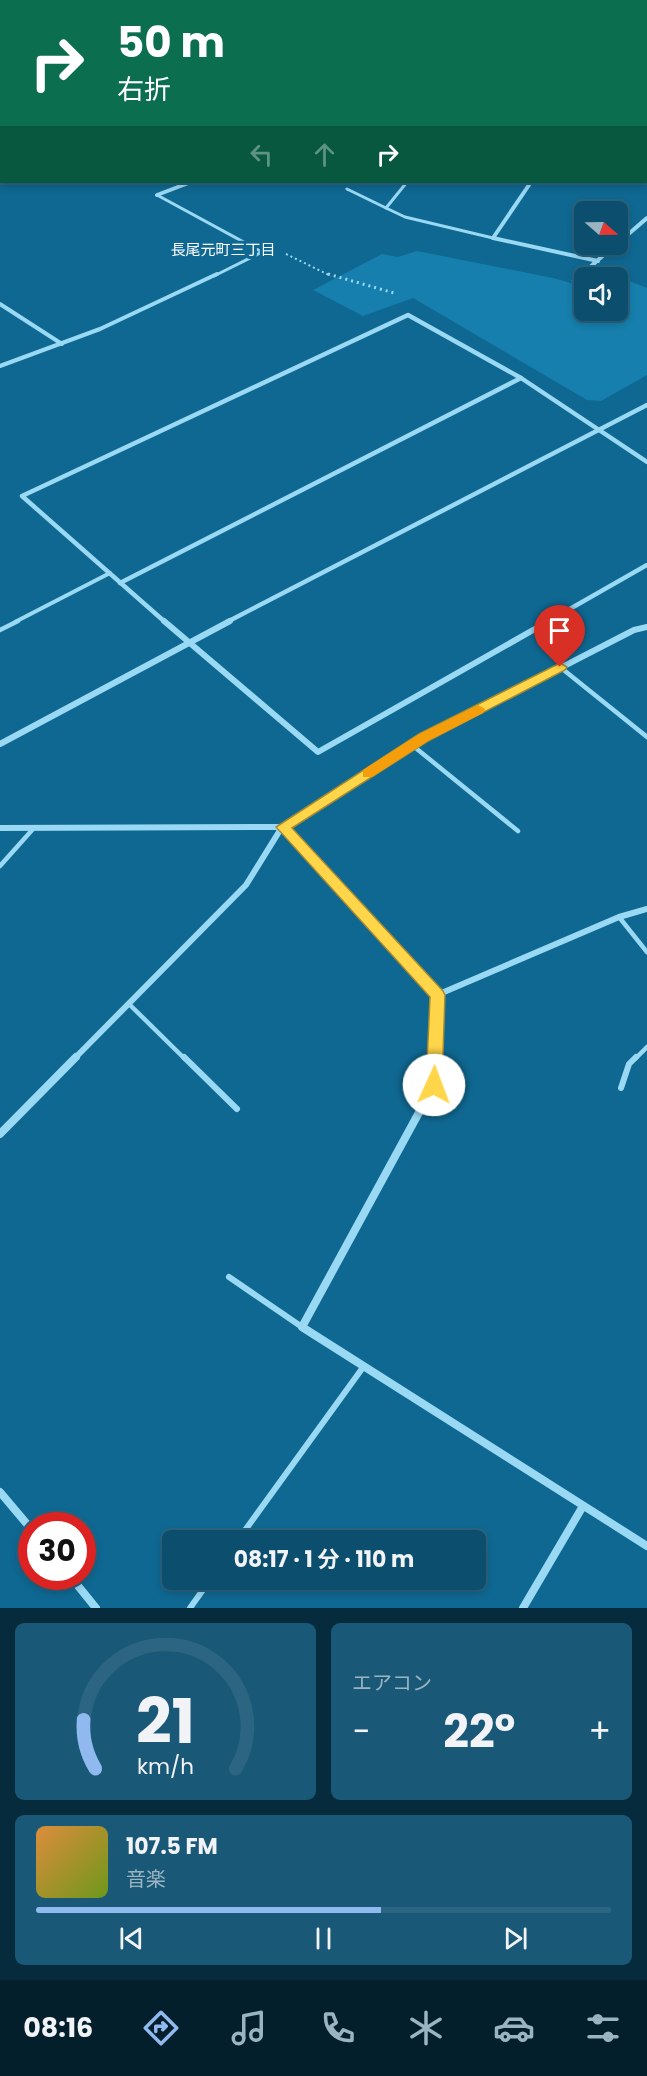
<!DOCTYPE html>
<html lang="ja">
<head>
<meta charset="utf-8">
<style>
	:root { --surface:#0b4e6e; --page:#195876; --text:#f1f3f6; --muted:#9ab4c2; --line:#2b6581; --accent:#90b9f0 }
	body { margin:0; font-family:Poppins,"Noto Sans JP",sans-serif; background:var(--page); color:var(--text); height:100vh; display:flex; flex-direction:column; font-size:22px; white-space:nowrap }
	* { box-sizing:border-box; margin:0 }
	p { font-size:20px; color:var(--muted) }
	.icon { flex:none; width:33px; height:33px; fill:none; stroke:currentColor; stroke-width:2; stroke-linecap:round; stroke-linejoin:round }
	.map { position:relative; height:1608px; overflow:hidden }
	.panel { display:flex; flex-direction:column; gap:15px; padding:15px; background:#062b3c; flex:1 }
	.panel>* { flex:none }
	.hud { position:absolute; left:0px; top:0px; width:648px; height:183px; box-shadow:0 3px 9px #0003,0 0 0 2px var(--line); background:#0b6e4f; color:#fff; overflow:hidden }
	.needle { width:39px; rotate:110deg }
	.tools { position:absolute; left:574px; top:201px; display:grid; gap:12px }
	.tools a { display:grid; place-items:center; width:54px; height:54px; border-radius:9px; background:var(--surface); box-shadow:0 3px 9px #0003,0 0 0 2px var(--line); font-size:30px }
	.speed { position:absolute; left:18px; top:1512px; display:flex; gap:12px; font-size:30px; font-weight:700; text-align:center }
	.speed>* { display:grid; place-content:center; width:78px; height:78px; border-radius:50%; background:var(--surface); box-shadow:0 3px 9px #0003,0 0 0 2px var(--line); line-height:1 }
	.speed .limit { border:9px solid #d22; background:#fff; color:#111 }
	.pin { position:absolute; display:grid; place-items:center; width:51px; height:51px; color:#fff; margin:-62px -26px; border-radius:50% 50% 50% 0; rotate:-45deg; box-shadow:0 0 6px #0007 }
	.pin .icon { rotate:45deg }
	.me { position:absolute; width:66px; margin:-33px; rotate:2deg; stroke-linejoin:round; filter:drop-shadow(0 0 4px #0008) }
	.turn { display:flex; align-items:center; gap:21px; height:126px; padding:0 18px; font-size:27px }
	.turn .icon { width:78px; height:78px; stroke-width:2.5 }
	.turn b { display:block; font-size:42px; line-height:51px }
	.lanes { display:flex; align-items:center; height:57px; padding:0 18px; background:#0003; justify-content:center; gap:30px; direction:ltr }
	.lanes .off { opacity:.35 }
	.big { font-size:45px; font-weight:700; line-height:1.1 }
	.panel .tile { flex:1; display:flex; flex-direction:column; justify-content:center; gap:9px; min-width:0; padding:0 21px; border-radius:9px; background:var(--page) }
	.panel .dial { align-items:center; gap:0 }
	.dial svg { height:156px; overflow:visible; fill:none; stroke:var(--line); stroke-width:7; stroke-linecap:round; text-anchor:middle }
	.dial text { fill:var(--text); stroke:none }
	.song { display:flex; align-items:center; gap:18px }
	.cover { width:72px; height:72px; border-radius:9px; background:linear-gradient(135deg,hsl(30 70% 55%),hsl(80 70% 35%)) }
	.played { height:6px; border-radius:3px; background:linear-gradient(90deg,var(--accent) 60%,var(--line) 60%) }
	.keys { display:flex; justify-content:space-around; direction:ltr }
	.heat { display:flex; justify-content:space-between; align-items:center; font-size:33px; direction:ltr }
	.panel .tiles { flex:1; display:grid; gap:15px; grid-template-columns:1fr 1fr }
	.tile:last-child { grid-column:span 2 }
	.trip { position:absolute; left:162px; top:1530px; width:324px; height:60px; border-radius:9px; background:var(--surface); box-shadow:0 3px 9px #0003,0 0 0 2px var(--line); font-weight:700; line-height:60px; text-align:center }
	.tabs { display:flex; height:96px; justify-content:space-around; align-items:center; background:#041f2c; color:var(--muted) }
	.tabs .icon { width:42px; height:42px }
	.tabs .on { color:var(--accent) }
	.tabs b { font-size:27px; color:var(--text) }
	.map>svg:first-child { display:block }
</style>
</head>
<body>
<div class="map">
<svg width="647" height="1608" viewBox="0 0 647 1608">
	<rect width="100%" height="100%" fill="#0f6892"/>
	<path fill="#167fad" d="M417,251l136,27 32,9v23h33v-32l-19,-1 7,-5 41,16v87l-46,26 -14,-1 -174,-102 -50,18 -50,-26 69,-36 16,3z"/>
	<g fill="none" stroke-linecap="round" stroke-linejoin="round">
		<path stroke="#9ad9f4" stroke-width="2" stroke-dasharray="2 3" stroke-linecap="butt" d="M286,254l45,22"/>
		<path stroke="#9ad9f4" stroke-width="3" stroke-dasharray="2 4" stroke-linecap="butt" d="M328,274l66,19"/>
		<g stroke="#9ad9f4" stroke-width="3">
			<path d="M93,2l5,-2"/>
			<path d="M407,182l-21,26 19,9 88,21"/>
			<path d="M347,189l39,19"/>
			<path d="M157,195l105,57 -48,24"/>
		</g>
		<g stroke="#9ad9f4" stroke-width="4">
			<path d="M0,304l62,40"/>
			<path d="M0,366l100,-37 117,-55"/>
			<path d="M15,622l95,-49"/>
		</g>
		<g stroke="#9ad9f4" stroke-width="4.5">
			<path d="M0,630l18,-9"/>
			<path d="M560,667l87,70"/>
			<path d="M412,745l106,86"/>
			<path d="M0,866l33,-37"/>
			<path d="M619,917l28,35"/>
			<path d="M129,1004l56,55"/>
			<path d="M635,1059l12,-12"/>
		</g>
		<g stroke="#9ad9f4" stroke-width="6">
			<path d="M184,1057l53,52"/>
			<path d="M621,1088l8,-24 7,-7"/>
			<path d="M229,1277l73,50"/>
			<path d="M238,1540l126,-174"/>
			<path d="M190,1608l20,-28"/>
		</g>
		<g stroke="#9ad9f4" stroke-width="4">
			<path d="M255,0l6,2"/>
			<path d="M244,2l8,-2"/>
			<path d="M387,2l8,-2"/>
			<path d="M531,182l-38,56 105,23"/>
			<path d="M157,195l34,-13"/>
			<path d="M618,243l29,-25"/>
			<path d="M580,276l36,-32"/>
		</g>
		<g stroke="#9ad9f4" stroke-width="4.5">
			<path d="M574,281l8,-7"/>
			<path d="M120,583l401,-205"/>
			<path d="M165,622l-143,-126 386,-181 113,63 126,84"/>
			<path d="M227,622l420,-217"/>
			<path d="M547,622l100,-57"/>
		</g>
		<g stroke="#9ad9f4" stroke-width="6">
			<path d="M164,621l154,131 231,-131"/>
			<path d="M0,744l230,-123"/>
			<path d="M0,828l282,-1 155,168 -2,64"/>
			<path d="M437,995l182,-78 28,-8"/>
			<path d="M74,1059l172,-174 36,-58 142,-89 210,-108 13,-3"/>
		</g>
		<g stroke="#9ad9f4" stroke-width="8">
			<path d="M435,1057l-1,28 -132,242 345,219"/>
			<path d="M0,1134l76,-77"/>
			<path d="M0,1492l32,38"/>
			<path d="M70,1576l26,32"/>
			<path d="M523,1608l60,-102"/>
		</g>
	</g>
	<path fill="#ffd54a" stroke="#a68a30" stroke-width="1.5" d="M560,663l7,4 -2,3 -137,71 -136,87 151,163 2,4 -3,90 -3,5h-11l-2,-5 4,-88 -154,-170 143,-93z"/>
	<path fill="#f59e0b" d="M478,705l7,4 -2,4 -55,28 -56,36h-9v-7l56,-36z"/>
	<g text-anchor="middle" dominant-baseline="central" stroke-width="6" stroke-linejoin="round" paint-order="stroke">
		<g font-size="15" fill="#fff" stroke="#0f6892">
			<text x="223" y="249">長尾元町三丁目</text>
		</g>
	</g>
</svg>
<div class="tools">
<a><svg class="needle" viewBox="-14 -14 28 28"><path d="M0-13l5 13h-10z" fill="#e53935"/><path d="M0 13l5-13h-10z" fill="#9ab4c2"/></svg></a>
<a><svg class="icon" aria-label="sound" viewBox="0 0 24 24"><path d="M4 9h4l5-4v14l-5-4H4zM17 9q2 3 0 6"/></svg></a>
</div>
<div class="speed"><div class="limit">30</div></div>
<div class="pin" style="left:560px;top:667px;background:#d93025"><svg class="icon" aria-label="arrive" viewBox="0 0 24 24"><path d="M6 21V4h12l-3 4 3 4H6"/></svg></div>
<svg class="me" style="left:434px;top:1085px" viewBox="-20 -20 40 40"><circle r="19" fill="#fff"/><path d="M0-13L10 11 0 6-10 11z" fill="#ffd54a"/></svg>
<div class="trip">08:17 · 1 分 · 110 m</div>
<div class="hud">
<div class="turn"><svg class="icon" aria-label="right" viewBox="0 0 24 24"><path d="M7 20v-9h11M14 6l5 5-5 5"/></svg><div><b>50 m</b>右折</div></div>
<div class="lanes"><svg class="icon off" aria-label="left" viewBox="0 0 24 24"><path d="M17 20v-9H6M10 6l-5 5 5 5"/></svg><svg class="icon off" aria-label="ahead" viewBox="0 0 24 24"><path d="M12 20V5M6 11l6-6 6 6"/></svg><svg class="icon" aria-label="right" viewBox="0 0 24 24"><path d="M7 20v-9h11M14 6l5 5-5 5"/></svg></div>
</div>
</div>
<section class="panel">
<div class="tiles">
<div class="tile dial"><svg viewBox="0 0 100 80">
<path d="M14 69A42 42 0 1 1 86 69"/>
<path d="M14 69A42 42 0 0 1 8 44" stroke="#90b9f0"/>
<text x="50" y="56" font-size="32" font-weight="700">21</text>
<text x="50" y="72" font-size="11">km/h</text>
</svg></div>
<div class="tile"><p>エアコン</p>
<div class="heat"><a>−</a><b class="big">22°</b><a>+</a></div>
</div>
<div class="tile">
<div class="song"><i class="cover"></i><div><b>107.5 FM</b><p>音楽</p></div></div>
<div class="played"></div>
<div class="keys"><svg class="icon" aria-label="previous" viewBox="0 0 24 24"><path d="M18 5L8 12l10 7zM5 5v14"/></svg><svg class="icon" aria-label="pause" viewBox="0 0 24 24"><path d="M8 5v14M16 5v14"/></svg><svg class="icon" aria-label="next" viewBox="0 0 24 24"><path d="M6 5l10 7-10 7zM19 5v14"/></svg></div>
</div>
</div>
</section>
<nav class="tabs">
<b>08:16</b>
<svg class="icon on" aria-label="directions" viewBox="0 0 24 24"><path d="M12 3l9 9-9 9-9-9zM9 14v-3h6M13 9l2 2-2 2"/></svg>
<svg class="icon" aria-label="music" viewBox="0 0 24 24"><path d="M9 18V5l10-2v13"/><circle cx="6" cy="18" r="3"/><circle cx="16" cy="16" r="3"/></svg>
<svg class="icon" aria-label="phone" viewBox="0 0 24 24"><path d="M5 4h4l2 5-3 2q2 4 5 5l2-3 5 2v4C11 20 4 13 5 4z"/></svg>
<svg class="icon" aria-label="climate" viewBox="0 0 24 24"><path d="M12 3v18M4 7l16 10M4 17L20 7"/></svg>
<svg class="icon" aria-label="car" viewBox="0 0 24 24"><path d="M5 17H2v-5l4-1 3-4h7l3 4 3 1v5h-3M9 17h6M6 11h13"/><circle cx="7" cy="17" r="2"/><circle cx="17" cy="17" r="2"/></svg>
<svg class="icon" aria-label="filters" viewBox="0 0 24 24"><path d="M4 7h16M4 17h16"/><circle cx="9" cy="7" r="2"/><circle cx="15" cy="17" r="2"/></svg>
</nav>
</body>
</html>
